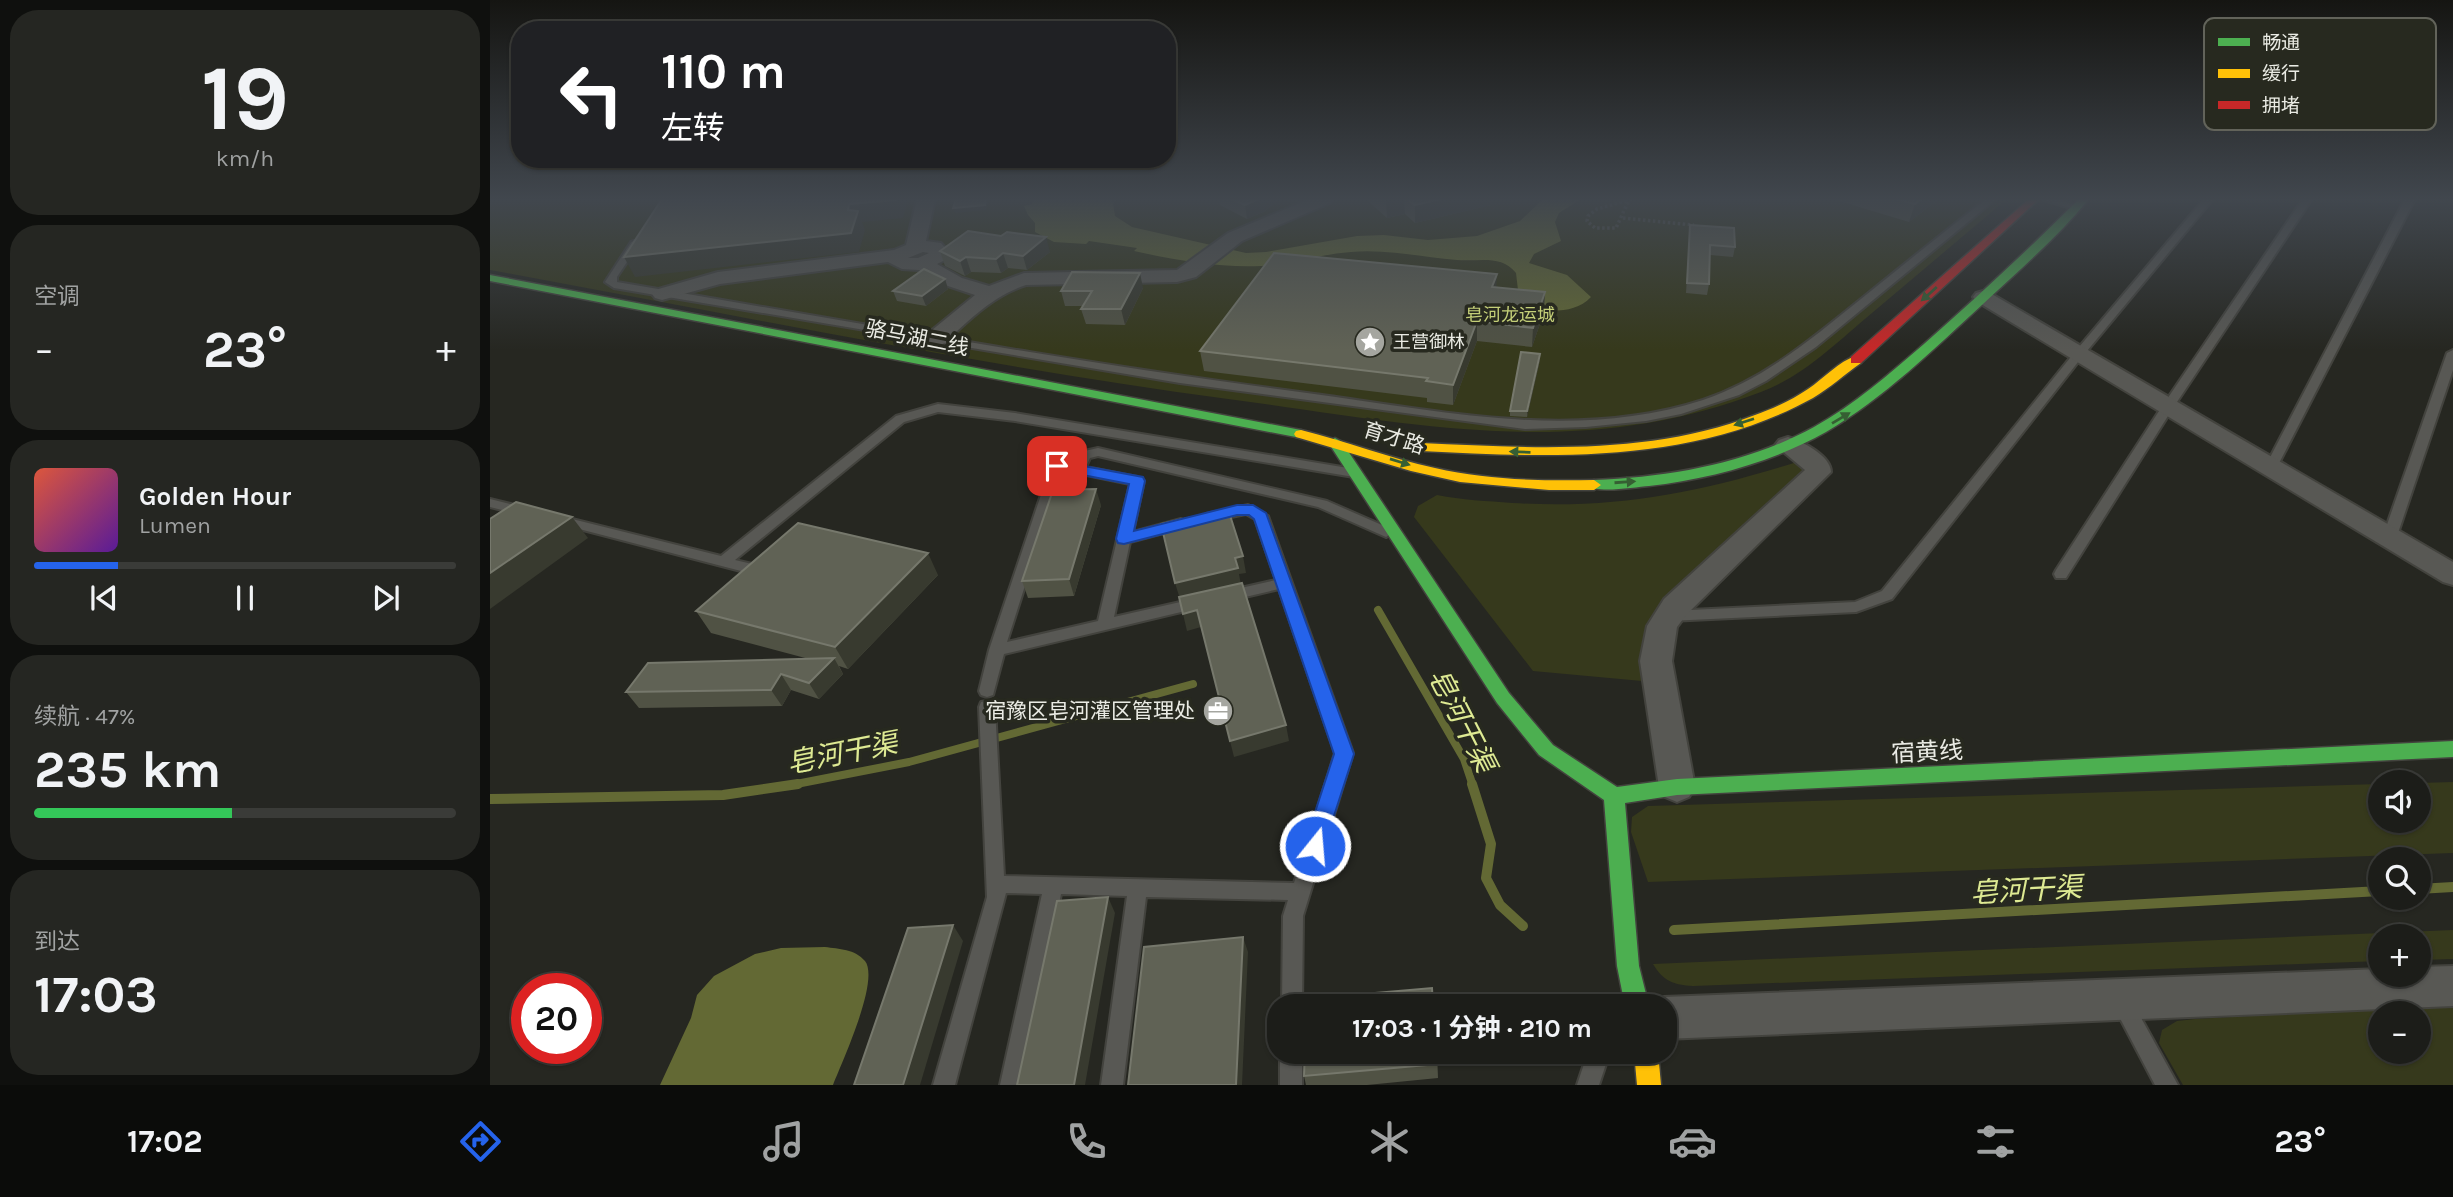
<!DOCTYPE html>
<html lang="zh">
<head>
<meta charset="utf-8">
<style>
	:root { --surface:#1c1d19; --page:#252622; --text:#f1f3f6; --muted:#a0a2a2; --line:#3a3b38; --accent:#2563eb }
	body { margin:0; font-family:Karla,"Noto Sans SC",sans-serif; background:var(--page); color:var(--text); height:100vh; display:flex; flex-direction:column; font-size:26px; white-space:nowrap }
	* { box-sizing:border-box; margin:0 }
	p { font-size:23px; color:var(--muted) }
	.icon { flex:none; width:38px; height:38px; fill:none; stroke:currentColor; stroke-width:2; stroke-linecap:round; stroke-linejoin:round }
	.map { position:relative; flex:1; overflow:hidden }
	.panel { display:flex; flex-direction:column; gap:10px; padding:10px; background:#0f100e; width:490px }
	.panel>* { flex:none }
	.guide { position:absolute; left:21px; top:21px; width:665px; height:147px; border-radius:28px; box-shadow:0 2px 5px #0004,0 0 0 2px var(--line); background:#202124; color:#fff; overflow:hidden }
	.fabs { position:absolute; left:1878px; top:770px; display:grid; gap:14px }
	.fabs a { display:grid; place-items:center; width:63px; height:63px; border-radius:50%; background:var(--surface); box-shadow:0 2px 5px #0004,0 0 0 2px var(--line); font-size:35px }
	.speed { position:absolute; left:21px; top:973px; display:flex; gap:14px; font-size:35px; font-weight:700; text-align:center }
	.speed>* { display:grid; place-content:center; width:91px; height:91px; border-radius:50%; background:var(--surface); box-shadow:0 2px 5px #0004,0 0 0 2px var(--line); line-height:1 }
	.speed .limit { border:10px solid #d22; background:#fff; color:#111 }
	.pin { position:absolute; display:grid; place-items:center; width:60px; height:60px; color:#fff; margin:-30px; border-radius:14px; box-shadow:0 4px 10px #0006 }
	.me { position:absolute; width:77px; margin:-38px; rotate:17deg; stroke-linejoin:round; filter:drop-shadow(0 0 5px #0008) }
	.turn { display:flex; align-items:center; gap:24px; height:147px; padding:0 35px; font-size:32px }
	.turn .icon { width:91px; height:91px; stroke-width:2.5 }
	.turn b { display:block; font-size:49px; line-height:60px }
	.big { font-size:52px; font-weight:700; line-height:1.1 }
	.panel .card { flex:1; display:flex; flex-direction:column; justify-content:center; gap:10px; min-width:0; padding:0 24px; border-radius:28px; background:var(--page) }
	.panel .dial { align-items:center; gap:0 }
	.dial b { font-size:91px; line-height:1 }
	.song { display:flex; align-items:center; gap:21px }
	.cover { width:84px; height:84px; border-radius:10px; background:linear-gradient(135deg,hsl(10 70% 55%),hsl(270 70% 35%)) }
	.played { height:7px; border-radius:4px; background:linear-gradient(90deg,var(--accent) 20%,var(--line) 20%) }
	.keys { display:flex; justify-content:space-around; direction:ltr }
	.heat { display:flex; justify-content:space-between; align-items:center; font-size:38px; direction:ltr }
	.charge { height:10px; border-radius:5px; background:linear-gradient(90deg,#34c759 47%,var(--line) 0) }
	.trip { position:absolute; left:777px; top:994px; width:410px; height:70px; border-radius:28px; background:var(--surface); box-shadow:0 2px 5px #0004,0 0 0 2px var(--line); font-weight:700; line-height:70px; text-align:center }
	.tabs { display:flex; height:112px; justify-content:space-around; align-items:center; background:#0b0c0a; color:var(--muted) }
	.tabs .icon { width:49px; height:49px }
	.tabs .active { color:var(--accent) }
	.tabs b { font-size:32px; color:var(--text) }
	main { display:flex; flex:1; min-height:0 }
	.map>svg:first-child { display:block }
</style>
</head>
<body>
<main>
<section class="panel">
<div class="card dial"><b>19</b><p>km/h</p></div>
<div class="card"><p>空调</p>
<div class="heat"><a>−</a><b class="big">23°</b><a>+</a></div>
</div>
<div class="card">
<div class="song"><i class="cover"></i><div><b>Golden Hour</b><p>Lumen</p></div></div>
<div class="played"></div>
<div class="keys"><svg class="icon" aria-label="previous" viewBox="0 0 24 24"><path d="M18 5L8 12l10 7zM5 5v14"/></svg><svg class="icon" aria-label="pause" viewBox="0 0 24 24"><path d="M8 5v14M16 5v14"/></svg><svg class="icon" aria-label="next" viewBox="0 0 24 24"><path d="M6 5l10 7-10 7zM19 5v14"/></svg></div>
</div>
<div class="card"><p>续航 · 47%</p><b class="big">235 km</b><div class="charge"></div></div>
<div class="card"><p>到达</p><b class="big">17:03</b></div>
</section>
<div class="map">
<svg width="1963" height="1085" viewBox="0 0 1963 1085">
	<rect width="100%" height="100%" fill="#262721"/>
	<g fill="#36391c" fill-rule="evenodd">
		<path d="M0,199h1517c-45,38 -90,76 -135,114 -35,29 -68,63 -111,79 -183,70 -346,32 -533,7 -247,-33 -492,-84 -738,-129z"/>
		<path d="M1307,462l11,7 -160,155 -6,21v36l-109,-10 -119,-154 4,-11 19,-11c25,5 50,6 75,8 106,6 185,-10 285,-41z"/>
		<path d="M1963,782v71l-805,29 -17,-50 1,-15 16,-11 732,-22v37h38l1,-38z"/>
		<path d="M1963,930v29l-34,1 -1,-24h-38v25l-687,25c-19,-1 -30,-5 -40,-22z"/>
		<path d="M1963,1005v80h-270l-24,-42 3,-13 15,-9 18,-2zM1890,1013h38v39h-38z"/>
	</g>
	<g fill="#636934">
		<path d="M542,199h85l-4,4 2,13 17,11 114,26 20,-1 91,-16 27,-1 44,5 49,-4 43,-15 23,-22h38l-22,14 -4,9 6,19 -27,13 -5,9 38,12 24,22c-19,20 -50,13 -75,10l2,-17 -2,-17c-15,-19 -37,-11 -59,-13 -36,-3 -70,-11 -106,-8 -31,2 -60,13 -90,14 -41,2 -87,-6 -127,-15l3,-3 -48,-7 -3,3 -32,-2 -19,-10v-9l-7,-8 -4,-9 8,-2z"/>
		<path d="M335,947c14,2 30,2 40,14 15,19 -23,101 -32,124h-173l31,-67 6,-23 17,-19 41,-22 26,-6z"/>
	</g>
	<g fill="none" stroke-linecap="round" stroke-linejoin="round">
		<g stroke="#636934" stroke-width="8">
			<path d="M888,610l86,149 9,27"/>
			<path d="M296,786l123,-24 284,-78"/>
		</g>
		<g stroke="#636934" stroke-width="10">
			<path d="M982,784l19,60 -5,34 14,27 23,21"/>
			<path d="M0,799l233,-4 75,-11"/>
			<path d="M1928,889l35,-2"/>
			<path d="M1184,930l706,-39"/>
		</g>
		<g stroke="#43433e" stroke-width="4">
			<g id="lane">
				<path d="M1496,199h10l-180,148 -50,34 -27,14 -58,19 -35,7 -60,6 -61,2 -345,-46 -566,-95 -9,-6 26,-40 3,-1 5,3 -22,33v5c230,39 459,81 690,111 130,17 267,49 396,7 62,-21 108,-61 158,-101 42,-34 83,-67 125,-100z"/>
				<path d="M1551,199h14l27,8 -5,3z"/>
				<path d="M1714,199h9l-131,158 -190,242 -36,13 -187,9 -5,-1 -3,-4 3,-4 5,-1 186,-9 27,-11 192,-238z"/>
				<path d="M1813,199h9l-139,209 -107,170h-10l-2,-4 2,-4 105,-162z"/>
				<path d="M1915,199h10l-139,270 -1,3h-10l-1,-3z"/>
				<path d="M1963,350v20l-57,169 -7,5 -5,-2 -2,-3 65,-186z"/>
				<path d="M448,404l77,9 339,56 6,4 -6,4 -339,-56 -77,-9 -34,10 -169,138 34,8 2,4 -2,4 -5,1 -204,-53 -7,-4 7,-4 161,40 175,-140z"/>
				<path d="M608,448l229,53 64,28 2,3 -7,5 -68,-30 -220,-51 -8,2 -4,9 51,10 7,4 -11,51 48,-13 7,5 -2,3 -56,15 -16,75 84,-19 5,1 2,4 -2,4 -5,1 -194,46 -11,41 -6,2 -6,-2 -2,-4 10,-41 62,-185 6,-4 17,3 6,-12zM572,470l68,14 -32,137 -91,21z"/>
				<path d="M0,499l41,10 2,3 -7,4 -36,-9z"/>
				<path d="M758,505l20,11 85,237 -50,163 -1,90h-20l1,-90 5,-16 -142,-3 -23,188h-22l26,-189 -66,-2 -39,191h-22l42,-191 -36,-1 -51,192h-22l54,-188 -8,-190 2,-5 6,-1 6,1 2,5 9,169 290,7 41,-130 -56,-164 -51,12 -5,-1 -2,-4 2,-4 53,-12 -21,-61 -9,-5 -35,7 -7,-4 2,-3z"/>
				<path d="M1632,993l7,3 49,89h-23l-43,-82 3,-7z"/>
				<rect x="790" y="1052" width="22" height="33"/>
				<path d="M1098,1052h22l-11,33h-22z"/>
			</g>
		</g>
		<g stroke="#43433e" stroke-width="4">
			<g id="street">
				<path d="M427,199h18l-9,42 15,2 8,9 -4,8 -8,4 25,14 27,8 35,-13 153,-3 51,-37 82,-34h23l-3,4 -88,38 -46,36 -19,5 -151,3c-34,11 -59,37 -84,60h-16l-3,-5 3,-5 49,-40 -36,-12 -20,-13 -17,-1 -14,-7 -168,22 -58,16 -7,-2 -3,-4 3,-4 63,-18 176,-22 12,-5zM433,252l6,1 -11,5h-10z"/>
				<path d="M1493,291l7,2 463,269v23l-10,-3 -467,-281 -3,-4 3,-4z"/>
				<path d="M1298,437c14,4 43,19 43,35l-145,143 -9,12 -5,34 23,126 -6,10 -12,5 -12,-5 -6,-10 -19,-126 7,-35 17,-27 141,-129 -30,-25 4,-5z"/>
				<path d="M1963,966v40l-789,33v-33h-16l16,-9 716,-28v6h38v-8z"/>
			</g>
		</g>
		<g stroke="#43433e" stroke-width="3">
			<g id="fast">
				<path d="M1589,199h10c-31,38 -70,71 -106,105 -49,45 -99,94 -157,128 -53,30 -117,47 -177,54 -14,1 -53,8 -62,-1l7,-5c76,-3 152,-16 220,-53 40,-22 75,-53 110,-83 53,-47 105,-95 155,-145z"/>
				<path d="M0,275l811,155 7,4 -7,4 -811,-157z"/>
				<path d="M845,438l7,4 167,251 44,52 64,42 60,-8 776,-38v16l-776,38 -52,8 14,163 10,40h-24l-8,-40 -13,-166 -65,-45 -42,-52 -169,-261z"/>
			</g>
		</g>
		<g stroke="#43433e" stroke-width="3">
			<g id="slow">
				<path d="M1366,356l6,4 -1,3c-16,11 -31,25 -48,35 -120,66 -260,60 -392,53l-7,-4 7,-4c110,5 229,13 334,-28 17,-6 37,-15 53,-26 15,-10 31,-28 48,-33z"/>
				<path d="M811,430c45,11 88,28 134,38 52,12 106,13 159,12l7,5 -7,5h-45l-89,-8 -49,-11 -115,-34 -2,-3 2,-3z"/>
				<path d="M1144,1052h24l3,33h-24z"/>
			</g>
		</g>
		<g stroke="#43433e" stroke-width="3">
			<path id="jam" d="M1539,199h10l-178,164h-10v-6z"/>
		</g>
		<g stroke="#595a56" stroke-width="3.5" stroke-dasharray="2.5 2.5" stroke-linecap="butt">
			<path d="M1138,202l-12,26h-21l-8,-7 1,-5 9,-7 36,-10"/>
			<path d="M1133,218l71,7"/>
		</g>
		<use href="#lane" fill="#585854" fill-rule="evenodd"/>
		<use href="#street" fill="#585854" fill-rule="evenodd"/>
		<use href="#fast" fill="#4caf50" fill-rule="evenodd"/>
		<use href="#slow" fill="#ffc107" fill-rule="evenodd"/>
		<use href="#jam" fill="#c62828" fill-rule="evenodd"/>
	</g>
	<g fill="#505244">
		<path d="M729,199h61l-15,12 -18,8 -27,-14z"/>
		<path d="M879,199h122v6l-76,18 -10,-9 -18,4 -18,-16z"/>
		<path d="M1346,199h103l-30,23 -73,-22z"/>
		<path d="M1200,225l45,22 -2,10 -23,-2 -1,29 -2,11 -21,-2z"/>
		<path d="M450,251l110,1 -23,18 -19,-2 -7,5 -30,-1 -6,4 -20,-10z"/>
		<path d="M455,279l3,10 -22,17 -29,-5 -4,-10z"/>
		<path d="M1007,287l47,25 -12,35 -55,-6 -24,64 -26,-3v-4l-223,-27 -4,-20z"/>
		<path d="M653,288l-18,37 -39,-1 -5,-15 2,-3h-18l-4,-15z"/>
		<path d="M1050,360l-13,57 -17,-1v-5z"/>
		<path d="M611,505l-27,91 -46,2 -6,-17z"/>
		<path d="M448,575l-90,94 -9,-3 4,8 -24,25 -28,-9 -9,16 -143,2 -13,-16 183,-33 -98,-26 -15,-22z"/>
		<path d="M947,1052l1,26 -71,7h-61l-2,-9z"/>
	</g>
	<g fill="#383a2f">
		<path d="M406,199h12l-5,19 -41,4 3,8 -6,22 -224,25 -11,-20 224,-47 1,-6z"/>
		<path d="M496,199h3l-3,11 -31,3 -2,-5z"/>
		<path d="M769,199h21l-15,12 -18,8 -2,-14z"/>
		<path d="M901,199h13l1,15 -18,4 -1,-18z"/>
		<path d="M951,199h50v6l-76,18v-18z"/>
		<path d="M1432,199h17l-30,23 6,-18z"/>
		<path d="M556,237l4,15 -23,18 -4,-14z"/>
		<path d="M513,253l5,15 -7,5 -5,-14z"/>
		<path d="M476,257l5,15 -6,4 -5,-15z"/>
		<path d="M650,273l3,15 -18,37 -4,-16z"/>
		<path d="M1007,274l-1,19 -4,-6z"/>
		<path d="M455,279l3,10 -22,17 -4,-10z"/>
		<path d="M1055,292l-1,20 -12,35 1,-19z"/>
		<path d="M987,321v20l-24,64v-20z"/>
		<path d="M1050,354v6l-13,57v-6z"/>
		<path d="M606,489l5,16 -27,91 -5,-17z"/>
		<path d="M82,517l16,21 -98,71v-36z"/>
		<path d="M438,553l10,22 -90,94 -13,-22z"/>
		<path d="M753,556l3,17 -7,1 2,11 -61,14 -5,-16 60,-25z"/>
		<path d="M707,610l4,17 -14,4 -4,-17z"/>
		<path d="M344,658l9,16 -24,25 -10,-16z"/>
		<path d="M291,674l10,16 -9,16 -11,-16z"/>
		<path d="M796,725l3,16 -55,16 -4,-16z"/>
		<path d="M618,897l7,16 -30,172h-11z"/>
		<path d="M463,925l10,16 -43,144h-17z"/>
		<path d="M753,937l5,15 -6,133h-6z"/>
	</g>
	<g fill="#606255" stroke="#76786c" stroke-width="2">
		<path d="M172,199h234v1l-47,4 -1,6 10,1 -7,22 -227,24z"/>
		<path d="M466,199h30l-1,6 -32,3z"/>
		<path d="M742,199h27l-14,6z"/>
		<path d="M917,199h34l-26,6z"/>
		<path d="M1406,199h26l-7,5z"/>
		<path d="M1200,225l44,3 1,19 -25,-2 -1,39 -22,-1z"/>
		<path d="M478,231l33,5 6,-4 39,5 -23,19 -20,-3 -7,6 -30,-2 -6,4 -20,-10z"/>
		<path d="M784,253l223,21 -5,13 53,5 -12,36 -56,-7 -24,64 -27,-4 2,-3 -228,-27z"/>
		<path d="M434,269l21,10 -23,17 -29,-5z"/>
		<path d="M582,272l68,1 -19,36h-40l11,-18h-31z"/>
		<path d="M1031,352l19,2 -13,57h-17z"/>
		<path d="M606,489l-27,90 -47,2 31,-91z"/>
		<path d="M26,502l56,15 -82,56v-54z"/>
		<path d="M738,509l15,47 -8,2 3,10 -63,15 -14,-59z"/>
		<path d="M308,523l130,30 -93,94 -139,-36z"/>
		<path d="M752,583l44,142 -56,16 -33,-131 -14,4 -4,-17z"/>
		<path d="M344,658l-25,25 -28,-9 -10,16 -145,2 22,-29z"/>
		<path d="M618,897l-34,188h-57l40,-184z"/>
		<path d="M463,925l-50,160h-49l54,-157z"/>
		<path d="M753,937l-7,148h-108l16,-138z"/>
		<path d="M942,988l1,18h-127v-7z"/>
		<path d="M815,1052h132l1,12 -134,12z"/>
	</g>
	<defs><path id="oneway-solid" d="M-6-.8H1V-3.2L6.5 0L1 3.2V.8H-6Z" transform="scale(1.75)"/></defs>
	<g fill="#365f33">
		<use href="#oneway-solid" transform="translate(1439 294) rotate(138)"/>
		<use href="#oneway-solid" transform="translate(1351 418) rotate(-31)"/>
		<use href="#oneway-solid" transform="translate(1254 422) rotate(162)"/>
		<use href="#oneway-solid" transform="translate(1030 452) rotate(-178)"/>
		<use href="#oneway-solid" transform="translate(910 462) rotate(17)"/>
		<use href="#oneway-solid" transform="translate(1135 482) rotate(-4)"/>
	</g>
	<linearGradient id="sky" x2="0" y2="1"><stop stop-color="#151512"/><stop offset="0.57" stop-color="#41474e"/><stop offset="1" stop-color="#41474e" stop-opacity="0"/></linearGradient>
	<rect width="1963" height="350" fill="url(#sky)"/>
	<path fill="#2563eb" stroke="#184099" stroke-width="2" d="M567,461l86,16 2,4 -11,50 103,-26h16l13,8 88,241 -32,99 -7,2 -7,-2 -4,-7 30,-92 -80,-235 -5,-4h-12l-113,29 -6,-1 -2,-4 13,-55 -77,-15 -3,-3 3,-4z"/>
	<defs>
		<g id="sight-disc" transform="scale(1.575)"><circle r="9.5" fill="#a5a6a0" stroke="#27291f"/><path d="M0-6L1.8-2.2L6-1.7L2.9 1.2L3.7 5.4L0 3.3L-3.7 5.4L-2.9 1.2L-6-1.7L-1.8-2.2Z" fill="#fff"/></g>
		<g id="office-disc" transform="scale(1.575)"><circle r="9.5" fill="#a5a6a0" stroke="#27291f"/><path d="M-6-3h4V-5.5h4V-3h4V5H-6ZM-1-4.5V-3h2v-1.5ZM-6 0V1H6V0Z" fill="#fff"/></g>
	</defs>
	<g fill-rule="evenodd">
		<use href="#sight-disc" x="880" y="342"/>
		<use href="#office-disc" x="728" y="711"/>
	</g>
	<g text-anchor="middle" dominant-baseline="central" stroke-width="7" stroke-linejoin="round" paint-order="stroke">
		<g font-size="18" fill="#c4cf78" stroke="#27291f">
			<text x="1020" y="315">皂河龙运城</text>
		</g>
		<g font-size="18" fill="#eaebe4" stroke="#27291f" text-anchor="start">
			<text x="903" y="342">王营御林</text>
		</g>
		<g font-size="21" fill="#eaebe4" stroke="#27291f">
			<text transform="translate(427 338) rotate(11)">骆马湖二线</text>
			<text transform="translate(904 438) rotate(17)">育才路</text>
		</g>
		<g font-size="21" fill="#eaebe4" stroke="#27291f" text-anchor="end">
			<text x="705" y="711">宿豫区皂河灌区管理处</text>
		</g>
		<g font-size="24" fill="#eaebe4" stroke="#27291f">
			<text transform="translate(1437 752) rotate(-3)">宿黄线</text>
		</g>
		<g font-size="28" font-style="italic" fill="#deea93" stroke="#27291f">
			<text transform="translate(972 720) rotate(63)">皂河干渠</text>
			<text transform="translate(352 753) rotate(-11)">皂河干渠</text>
			<text transform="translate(1536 890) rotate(-3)">皂河干渠</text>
		</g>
	</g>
	<rect x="1714" y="18" width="232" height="112" rx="10" fill="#27291f" stroke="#62635a" stroke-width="2"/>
	<rect x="1728" y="38" width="32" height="8" fill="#4caf50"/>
	<rect x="1728" y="69" width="32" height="9" fill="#ffc107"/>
	<rect x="1728" y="101" width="32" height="8" fill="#c62828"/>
	<g font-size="19" fill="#eaebe4">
		<text x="1772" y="49">畅通</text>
		<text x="1772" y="80">缓行</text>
		<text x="1772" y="112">拥堵</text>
	</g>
</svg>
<div class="fabs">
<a><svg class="icon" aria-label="sound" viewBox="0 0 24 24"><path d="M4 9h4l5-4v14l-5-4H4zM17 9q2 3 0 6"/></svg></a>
<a><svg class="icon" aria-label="search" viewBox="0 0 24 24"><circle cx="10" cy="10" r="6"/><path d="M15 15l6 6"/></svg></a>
<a>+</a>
<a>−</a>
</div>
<div class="speed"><div class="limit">20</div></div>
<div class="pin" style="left:567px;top:466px;background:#d93025"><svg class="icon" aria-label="arrive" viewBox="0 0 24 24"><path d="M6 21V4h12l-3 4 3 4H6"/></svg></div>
<svg class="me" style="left:825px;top:846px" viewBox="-20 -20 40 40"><circle r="17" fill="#2563eb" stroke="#fff" stroke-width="3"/><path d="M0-11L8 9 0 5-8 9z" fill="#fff"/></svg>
<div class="trip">17:03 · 1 分钟 · 210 m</div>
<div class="guide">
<div class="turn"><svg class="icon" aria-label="left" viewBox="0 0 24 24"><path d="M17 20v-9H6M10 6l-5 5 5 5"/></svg><div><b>110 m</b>左转</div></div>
</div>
</div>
</main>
<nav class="tabs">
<b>17:02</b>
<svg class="icon active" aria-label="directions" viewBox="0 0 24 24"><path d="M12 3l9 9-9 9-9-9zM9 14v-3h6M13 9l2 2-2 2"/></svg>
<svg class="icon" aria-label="music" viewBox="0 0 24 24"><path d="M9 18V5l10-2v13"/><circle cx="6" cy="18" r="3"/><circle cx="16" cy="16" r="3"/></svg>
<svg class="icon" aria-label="phone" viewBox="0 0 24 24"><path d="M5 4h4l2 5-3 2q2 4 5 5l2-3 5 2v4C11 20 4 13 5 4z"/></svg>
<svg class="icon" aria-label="climate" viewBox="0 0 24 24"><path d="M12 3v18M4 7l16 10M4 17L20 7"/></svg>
<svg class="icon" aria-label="car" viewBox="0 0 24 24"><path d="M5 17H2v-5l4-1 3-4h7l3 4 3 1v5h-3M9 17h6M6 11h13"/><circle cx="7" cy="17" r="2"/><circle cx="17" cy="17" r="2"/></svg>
<svg class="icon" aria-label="filters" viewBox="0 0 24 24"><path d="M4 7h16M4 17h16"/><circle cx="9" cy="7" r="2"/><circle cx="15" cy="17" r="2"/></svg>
<b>23°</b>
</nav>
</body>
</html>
